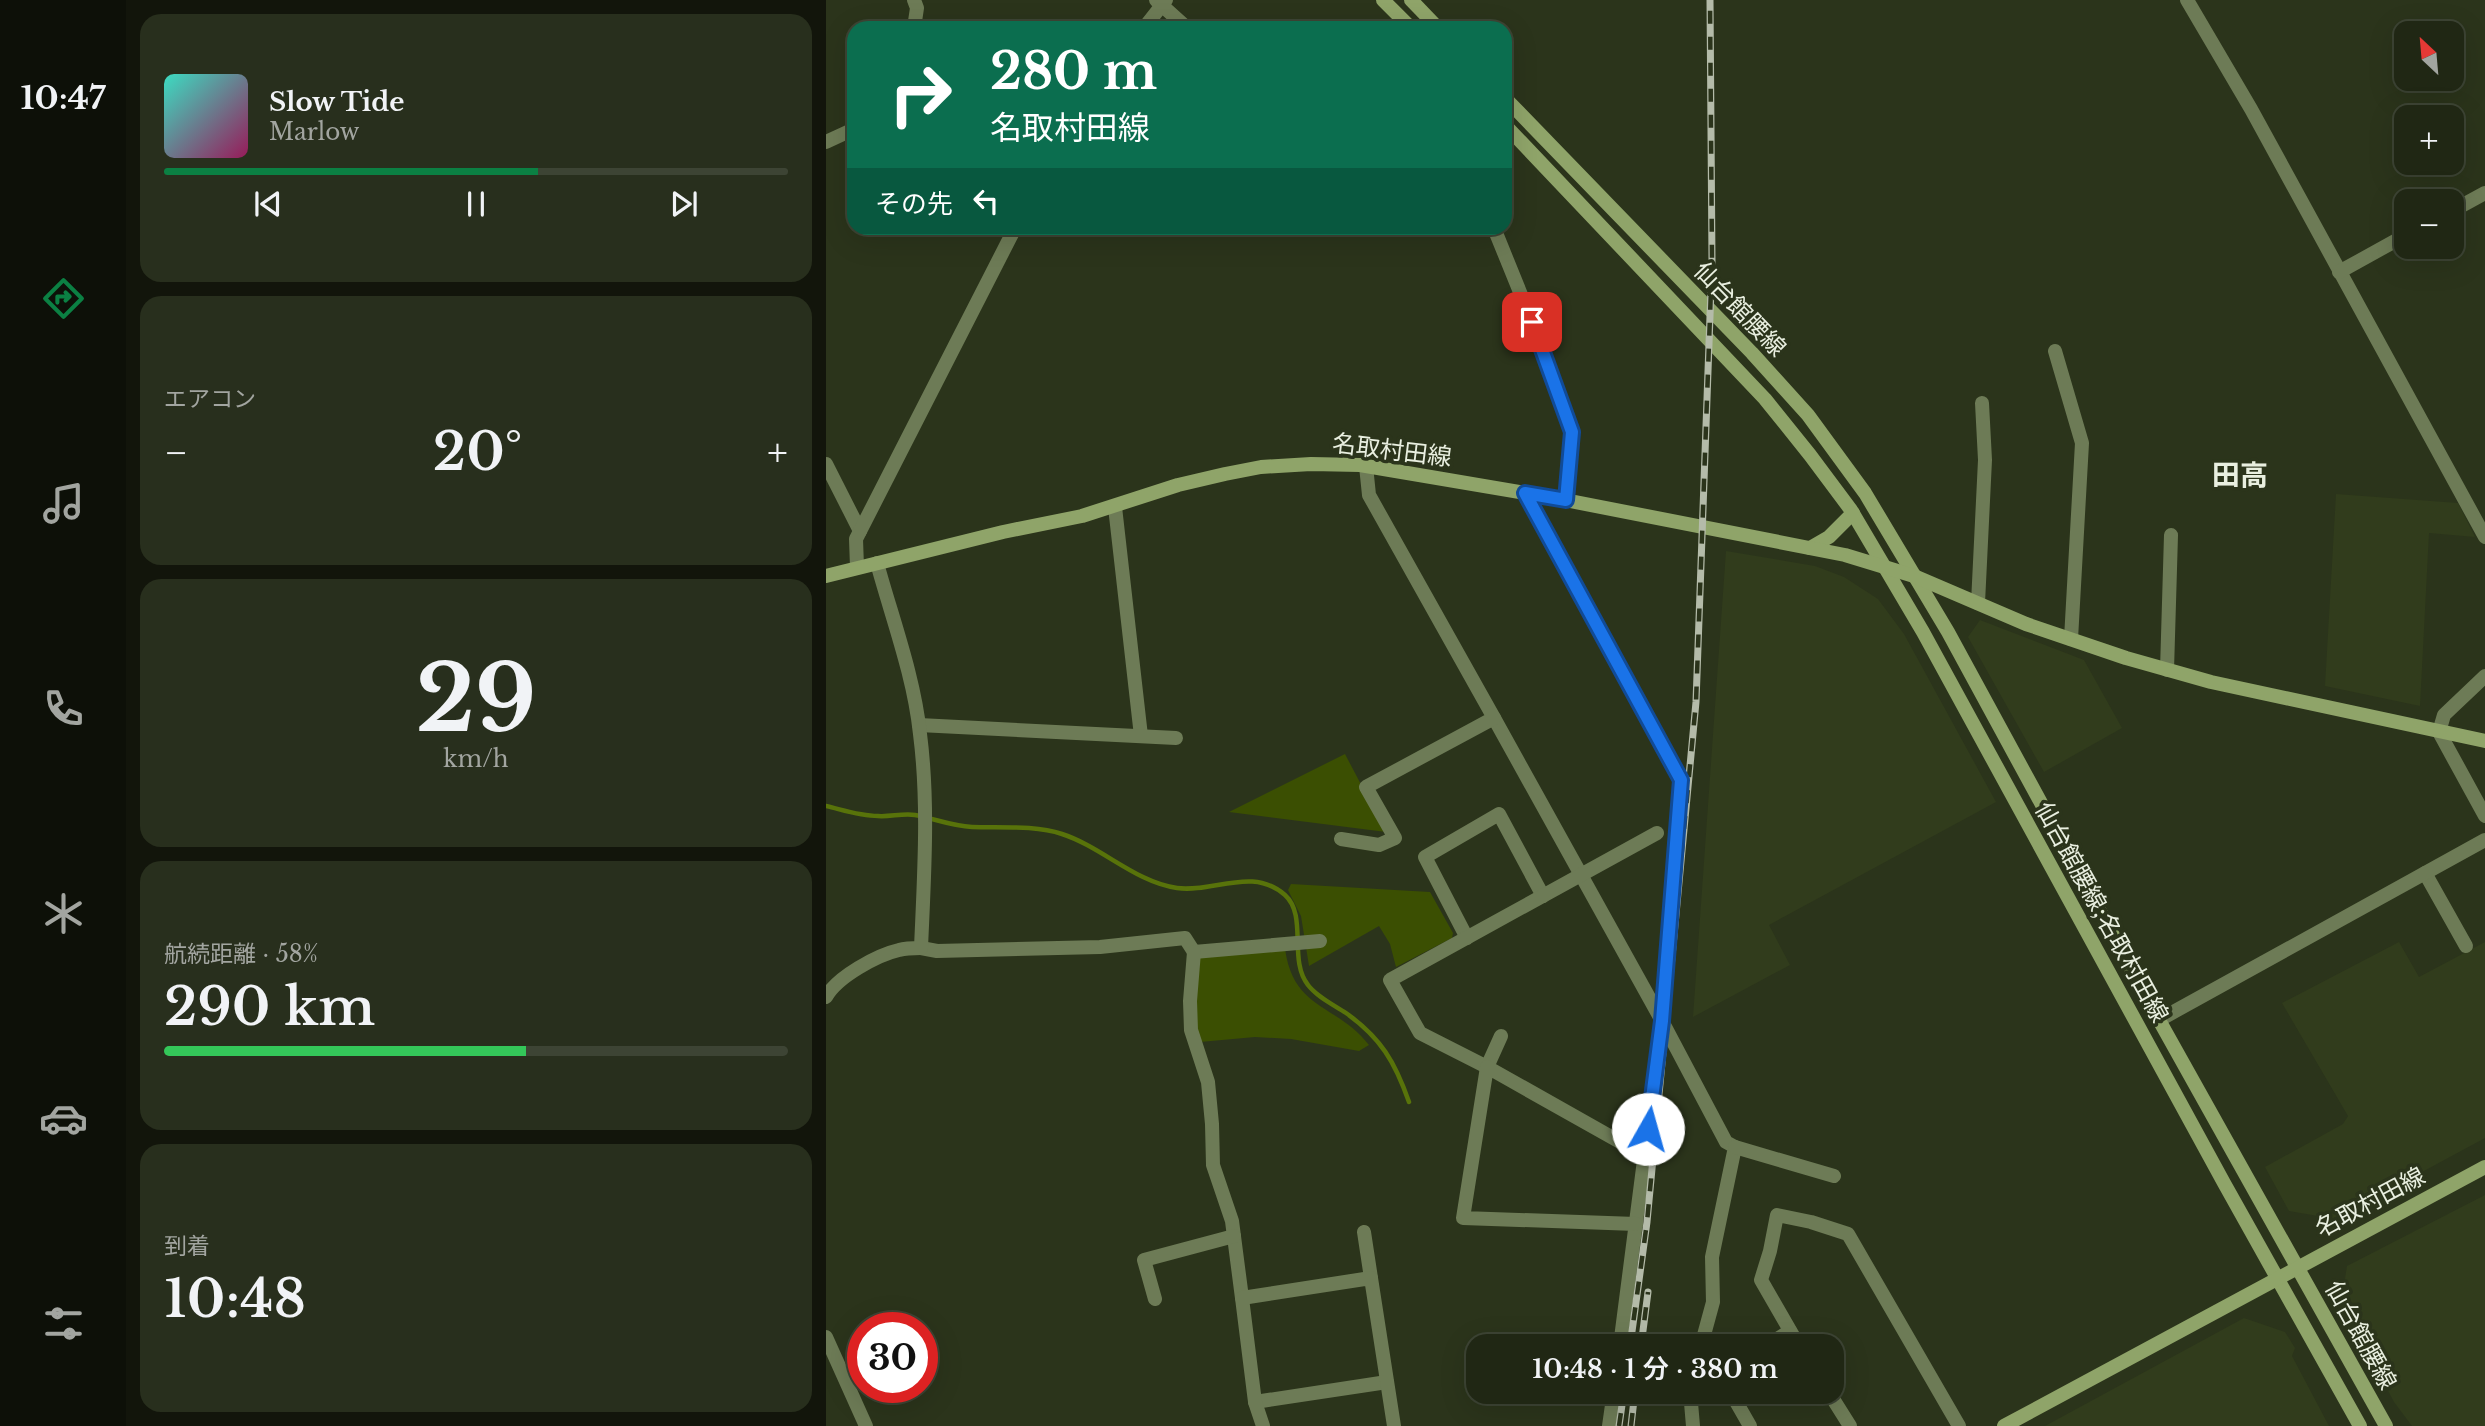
<!DOCTYPE html>
<html lang="ja">
<head>
<meta charset="utf-8">
<style>
	:root { --surface:#202714; --page:#282f1d; --text:#f1f3f6; --muted:#a2a5a0; --line:#3d4434; --accent:#0b8043 }
	body { margin:0; font-family:"Libre Baskerville","Noto Sans JP",serif; background:var(--page); color:var(--text); height:100vh; display:flex; flex-direction:column; font-size:26px; white-space:nowrap }
	* { box-sizing:border-box; margin:0 }
	p { font-size:23px; color:var(--muted) }
	.icon { flex:none; width:38px; height:38px; fill:none; stroke:currentColor; stroke-width:2; stroke-linecap:round; stroke-linejoin:round }
	.map { position:relative; flex:1; overflow:hidden }
	.panel { display:flex; flex-direction:column; gap:14px; padding:14px; background:#12150b; width:700px }
	.panel>* { flex:none }
	.top-card { position:absolute; left:21px; top:21px; width:665px; height:214px; border-radius:21px; box-shadow:0 7px 28px #0002,0 0 0 2px var(--line); background:#0b6e4f; color:#fff; overflow:hidden }
	.needle { width:46px; rotate:334deg }
	.buttons { position:absolute; left:1568px; top:21px; display:grid; gap:14px }
	.buttons a { display:grid; place-items:center; width:70px; height:70px; border-radius:14px; background:var(--surface); box-shadow:0 7px 28px #0002,0 0 0 2px var(--line); font-size:35px }
	.speed { position:absolute; left:21px; top:1312px; display:flex; gap:14px; font-size:35px; font-weight:700; text-align:center }
	.speed>* { display:grid; place-content:center; width:91px; height:91px; border-radius:50%; background:var(--surface); box-shadow:0 7px 28px #0002,0 0 0 2px var(--line); line-height:1 }
	.speed .limit { border:10px solid #d22; background:#fff; color:#111 }
	.pin { position:absolute; display:grid; place-items:center; width:60px; height:60px; color:#fff; margin:-30px; border-radius:14px; box-shadow:0 4px 10px #0006 }
	.me { position:absolute; width:77px; margin:-38px; rotate:7deg; stroke-linejoin:round; filter:drop-shadow(0 0 5px #0008) }
	.turn { display:flex; align-items:center; gap:24px; height:147px; padding:0 28px; font-size:32px }
	.turn .icon { width:91px; height:91px; stroke-width:2.5 }
	.turn b { display:block; font-size:49px; line-height:60px }
	.then { display:flex; align-items:center; height:66px; padding:0 28px; background:#0003; gap:14px; font-size:26px }
	.big { font-size:52px; font-weight:600; line-height:1.1 }
	.panel .widget { flex:1; display:flex; flex-direction:column; justify-content:center; gap:10px; min-width:0; padding:0 24px; border-radius:21px; background:var(--page) }
	.panel .dial { align-items:center; gap:0 }
	.dial b { font-size:91px; line-height:1 }
	.song { display:flex; align-items:center; gap:21px }
	.cover { width:84px; height:84px; border-radius:10px; background:linear-gradient(135deg,hsl(170 70% 55%),hsl(330 70% 35%)) }
	.played { height:7px; border-radius:4px; background:linear-gradient(90deg,var(--accent) 60%,var(--line) 60%) }
	.keys { display:flex; justify-content:space-around; direction:ltr }
	.heat { display:flex; justify-content:space-between; align-items:center; font-size:38px; direction:ltr }
	.charge { height:10px; border-radius:5px; background:linear-gradient(90deg,#34c759 58%,var(--line) 0) }
	.trip { position:absolute; left:640px; top:1334px; width:378px; height:70px; border-radius:21px; background:var(--surface); box-shadow:0 7px 28px #0002,0 0 0 2px var(--line); font-weight:600; line-height:70px; text-align:center }
	main { display:flex; flex:1; min-height:0 }
	.tabs { display:flex; flex-direction:column; width:126px; justify-content:space-around; align-items:center; background:#0d1008; color:var(--muted) }
	.tabs .icon { width:49px; height:49px }
	.tabs .current { color:var(--accent) }
	.tabs b { font-size:32px; color:var(--text) }
	.map>svg:first-child { display:block }
</style>
</head>
<body>
<main>
<nav class="tabs">
<b>10:47</b>
<svg class="icon current" aria-label="directions" viewBox="0 0 24 24"><path d="M12 3l9 9-9 9-9-9zM9 14v-3h6M13 9l2 2-2 2"/></svg>
<svg class="icon" aria-label="music" viewBox="0 0 24 24"><path d="M9 18V5l10-2v13"/><circle cx="6" cy="18" r="3"/><circle cx="16" cy="16" r="3"/></svg>
<svg class="icon" aria-label="phone" viewBox="0 0 24 24"><path d="M5 4h4l2 5-3 2q2 4 5 5l2-3 5 2v4C11 20 4 13 5 4z"/></svg>
<svg class="icon" aria-label="climate" viewBox="0 0 24 24"><path d="M12 3v18M4 7l16 10M4 17L20 7"/></svg>
<svg class="icon" aria-label="car" viewBox="0 0 24 24"><path d="M5 17H2v-5l4-1 3-4h7l3 4 3 1v5h-3M9 17h6M6 11h13"/><circle cx="7" cy="17" r="2"/><circle cx="17" cy="17" r="2"/></svg>
<svg class="icon" aria-label="filters" viewBox="0 0 24 24"><path d="M4 7h16M4 17h16"/><circle cx="9" cy="7" r="2"/><circle cx="15" cy="17" r="2"/></svg>
</nav>
<section class="panel">
<div class="widget">
<div class="song"><i class="cover"></i><div><b>Slow Tide</b><p>Marlow</p></div></div>
<div class="played"></div>
<div class="keys"><svg class="icon" aria-label="previous" viewBox="0 0 24 24"><path d="M18 5L8 12l10 7zM5 5v14"/></svg><svg class="icon" aria-label="pause" viewBox="0 0 24 24"><path d="M8 5v14M16 5v14"/></svg><svg class="icon" aria-label="next" viewBox="0 0 24 24"><path d="M6 5l10 7-10 7zM19 5v14"/></svg></div>
</div>
<div class="widget"><p>エアコン</p>
<div class="heat"><a>−</a><b class="big">20°</b><a>+</a></div>
</div>
<div class="widget dial"><b>29</b><p>km/h</p></div>
<div class="widget"><p>航続距離 · 58%</p><b class="big">290 km</b><div class="charge"></div></div>
<div class="widget"><p>到着</p><b class="big">10:48</b></div>
</section>
<div class="map">
<svg width="1659" height="1426" viewBox="0 0 1659 1426">
	<rect width="100%" height="100%" fill="#2b341b"/>
	<g fill="#313c1c">
		<path d="M1510,494l122,9 17,34 -46,-4 -9,173 -95,-20z"/>
		<path d="M900,551l89,15 29,11 34,22 26,35 92,168 -227,123 21,40 -97,52z"/>
		<path d="M1154,620l104,40 38,68 -78,44 -76,-135z"/>
		<path d="M1573,942l20,35 66,-35v196l-150,81 -46,-8 -24,-44 78,-43 5,-8 -66,-113z"/>
		<path d="M1659,1195v231h-73l-18,-24 -53,-99 6,-37z"/>
		<path d="M1418,1318l41,14 10,16 -3,8 37,70h-284z"/>
	</g>
	<g fill="#3b4f02">
		<path d="M519,754l41,78 -157,-20z"/>
		<path d="M465,884l139,8 23,41 -1,5 -56,29 -6,-23 -11,-18 -70,40 -8,-50 -13,-26z"/>
		<path d="M459,949c9,62 51,54 84,96l-10,6 -68,-12 -36,-2 -55,5c-10,-32 -2,-51 0,-84z"/>
	</g>
	<g fill="none" stroke-linecap="round" stroke-linejoin="round">
		<path stroke="#58730a" stroke-width="4.5" d="M0,806c17,4 34,10 52,10 12,1 25,-3 37,-1 20,4 37,11 57,12 28,1 63,-2 90,7 40,13 73,48 115,54 37,5 75,-22 108,7 23,21 3,65 23,90 9,12 26,20 38,28 35,25 49,49 63,89"/>
		<g stroke="#6d7b56" stroke-width="14">
			<path d="M330,0l31,28"/>
			<path d="M1361,0l64,109 234,428"/>
			<path d="M88,28l3,-20 -3,-8"/>
			<path d="M318,28l22,-28"/>
			<path d="M0,142l28,-13"/>
			<path d="M1626,211l33,-18"/>
			<path d="M668,228l47,116 31,88 -6,68"/>
			<path d="M1513,272l67,-37"/>
			<path d="M1229,351l27,92 -11,196"/>
			<path d="M0,464l34,67"/>
			<path d="M699,493l156,287 -19,241 64,121 9,5 -23,110 1,45 -12,44"/>
			<path d="M289,507l26,229"/>
			<path d="M31,567l-1,-28 159,-311"/>
			<path d="M1152,603l7,-143 -3,-57"/>
			<path d="M1341,670l4,-135"/>
			<path d="M1659,676l-41,39 -5,17 46,84"/>
			<path d="M668,718l168,303 -42,325"/>
			<path d="M93,725l257,13"/>
			<path d="M515,839l38,6 16,-7 -29,-51 128,-69 -125,-223 -3,-29"/>
			<path d="M1599,873l41,73"/>
			<path d="M641,938l-42,-81 74,-43 44,82"/>
			<path d="M95,948l16,3 163,-4 85,-9 9,14 126,-11"/>
			<path d="M368,952l-4,49 1,29 17,52 4,42 1,41 19,56 10,77"/>
			<path d="M0,997c11,-20 51,-42 73,-47 7,-2 15,-2 22,-2 3,-71 8,-144 -1,-214 -6,-58 -28,-116 -43,-171"/>
			<path d="M1333,1020l326,-180"/>
			<path d="M675,1036l-14,31 -67,-34 -30,-53 267,-147"/>
			<path d="M909,1147l99,29"/>
			<path d="M810,1224l-173,-6 24,-151 158,89"/>
			<path d="M538,1232l7,46"/>
			<path d="M329,1299l-11,-39 90,-24"/>
			<path d="M0,1337l40,89"/>
			<path d="M940,1346l24,-15"/>
			<path d="M973,1346l-38,-66 9,-29 7,-36 34,7 37,12 111,192"/>
			<path d="M864,1391l3,35"/>
			<path d="M904,1391l20,35"/>
			<path d="M1002,1391l22,35"/>
			<path d="M429,1402l132,-20"/>
			<path d="M437,1426l-8,-24 -13,-104 129,-20 23,148"/>
			<path d="M783,1426l5,-35"/>
		</g>
		<g stroke="#8fa469" stroke-width="14">
			<path d="M557,0l28,28"/>
			<path d="M585,0l27,28"/>
			<path d="M679,98l247,255 56,62 57,78 83,139 211,388 227,406"/>
			<path d="M679,125l260,274 45,56 41,55 72,122 301,551 136,243"/>
			<path d="M984,548l19,-11 24,-24"/>
			<path d="M0,576l177,-44 79,-16 96,-31 47,-11 36,-7 50,-3 49,1 200,34 285,56 69,21 112,48 100,34 85,24 274,59"/>
			<path d="M1178,1426l481,-259"/>
		</g>
		<g stroke="#b4bba9" stroke-width="7">
			<g id="rail">
				<path d="M804,1346l17,-124 49,-520 16,-441 -2,-261"/>
				<path d="M815,1346l7,-54"/>
				<path d="M793,1426l5,-35"/>
				<path d="M805,1426l4,-35"/>
			</g>
		</g>
		<use href="#rail" stroke="#2b341b" stroke-width="4.5" stroke-dasharray="13" stroke-linecap="butt"/>
	</g>
	<g fill="none" stroke-linecap="round" stroke-linejoin="round">
		<g stroke="#114b97" stroke-width="18">
			<path id="route" d="M706,322l40,110 -6,68 -41,-7 156,287 -19,241 -14,108"/>
		</g>
		<use href="#route" stroke="#1a73e8" stroke-width="12"/>
	</g>
	<g text-anchor="middle" dominant-baseline="central" stroke-width="7" stroke-linejoin="round" paint-order="stroke">
		<g font-size="24" fill="#e9efe0" stroke="#2b341b">
			<text transform="translate(914 309) rotate(46)">仙台館腰線</text>
			<text transform="translate(566 450) rotate(7)">名取村田線</text>
			<text transform="translate(1276 912) rotate(61)">仙台館腰線;名取村田線</text>
			<text transform="translate(1544 1202) rotate(-28)">名取村田線</text>
			<text transform="translate(1535 1335) rotate(61)">仙台館腰線</text>
		</g>
		<g font-size="28" font-weight="bold" fill="#e9efe0" stroke="#2b341b">
			<text x="1414" y="475">田高</text>
		</g>
	</g>
</svg>
<div class="buttons">
<a><svg class="needle" viewBox="-14 -14 28 28"><path d="M0-13l5 13h-10z" fill="#e53935"/><path d="M0 13l5-13h-10z" fill="#a2a5a0"/></svg></a>
<a>+</a>
<a>−</a>
</div>
<div class="speed"><div class="limit">30</div></div>
<div class="pin" style="left:706px;top:322px;background:#d93025"><svg class="icon" aria-label="arrive" viewBox="0 0 24 24"><path d="M6 21V4h12l-3 4 3 4H6"/></svg></div>
<svg class="me" style="left:822px;top:1129px" viewBox="-20 -20 40 40"><circle r="19" fill="#fff"/><path d="M0-13L10 11 0 6-10 11z" fill="#1a73e8"/></svg>
<div class="trip">10:48 · 1 分 · 380 m</div>
<div class="top-card">
<div class="turn"><svg class="icon" aria-label="right" viewBox="0 0 24 24"><path d="M7 20v-9h11M14 6l5 5-5 5"/></svg><div><b>280 m</b>名取村田線</div></div>
<div class="then">その先<svg class="icon" aria-label="left" viewBox="0 0 24 24"><path d="M17 20v-9H6M10 6l-5 5 5 5"/></svg></div>
</div>
</div>
</main>
</body>
</html>
